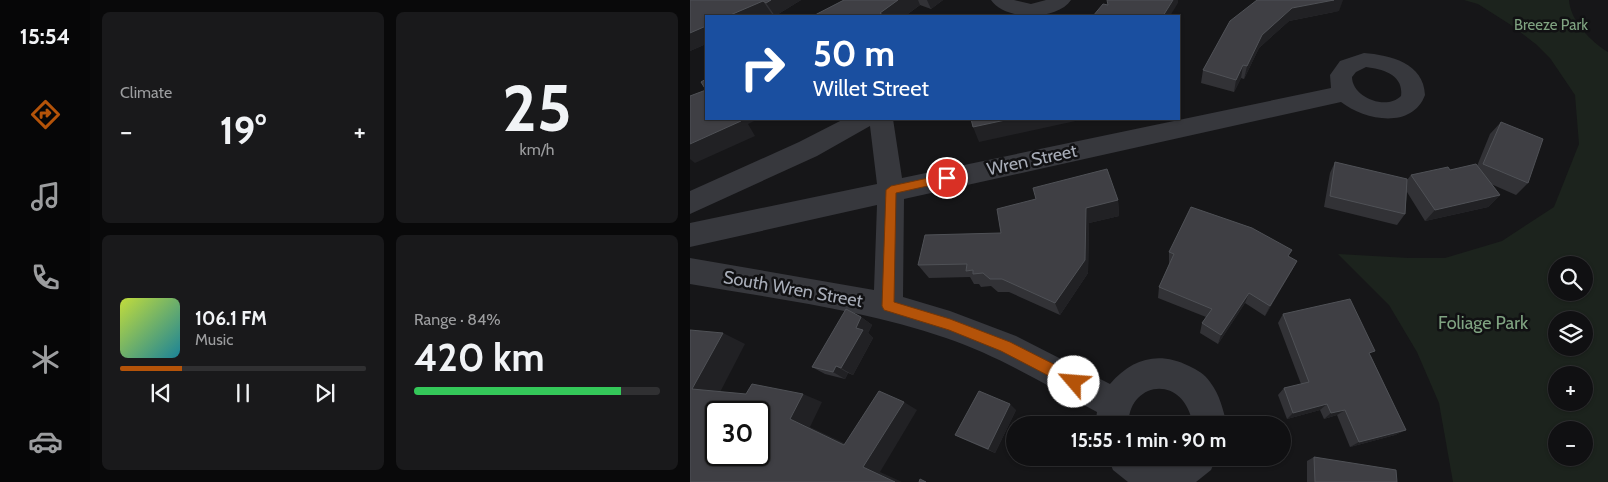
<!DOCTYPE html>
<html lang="en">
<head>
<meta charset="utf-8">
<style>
	:root { --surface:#101012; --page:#19191b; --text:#f1f3f6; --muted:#9c9d9f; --line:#303032; --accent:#b45309 }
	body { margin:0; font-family:Cabin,sans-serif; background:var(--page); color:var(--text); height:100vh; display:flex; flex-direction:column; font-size:19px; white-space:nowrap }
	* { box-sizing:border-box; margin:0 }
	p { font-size:16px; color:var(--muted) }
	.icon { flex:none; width:28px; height:28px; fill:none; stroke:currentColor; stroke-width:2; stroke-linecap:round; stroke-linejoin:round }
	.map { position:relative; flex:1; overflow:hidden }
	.side { display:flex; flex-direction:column; gap:12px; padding:12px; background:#09090a; width:600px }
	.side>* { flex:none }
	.banner { position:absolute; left:15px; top:15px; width:475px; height:105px; border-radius:0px; box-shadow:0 1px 4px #0004,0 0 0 1px var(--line); background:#1a4fa0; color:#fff; overflow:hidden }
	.tools { position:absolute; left:858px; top:256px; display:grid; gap:10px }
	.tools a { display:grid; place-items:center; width:45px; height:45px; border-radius:50%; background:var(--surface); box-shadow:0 1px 4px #0004,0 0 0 1px var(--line); font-size:25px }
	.speed { position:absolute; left:15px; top:401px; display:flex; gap:10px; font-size:25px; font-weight:700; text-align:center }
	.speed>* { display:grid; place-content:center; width:65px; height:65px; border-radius:50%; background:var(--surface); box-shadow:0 1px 4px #0004,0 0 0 1px var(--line); line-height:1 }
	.speed .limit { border:2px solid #111; border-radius:8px; background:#fff; color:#111 }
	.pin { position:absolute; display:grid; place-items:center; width:42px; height:42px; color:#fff; margin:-21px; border:2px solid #fff; border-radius:50%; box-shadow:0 1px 5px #0007 }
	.me { position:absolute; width:55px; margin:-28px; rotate:297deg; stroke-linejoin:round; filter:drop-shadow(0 0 4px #0008) }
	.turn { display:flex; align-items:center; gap:18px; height:105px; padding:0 25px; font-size:22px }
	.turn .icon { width:65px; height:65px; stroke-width:2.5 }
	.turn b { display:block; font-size:35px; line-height:42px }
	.big { font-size:38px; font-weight:700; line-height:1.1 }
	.side .card { flex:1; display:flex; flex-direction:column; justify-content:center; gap:8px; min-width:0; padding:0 18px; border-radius:8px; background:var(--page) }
	.side .dial { align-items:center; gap:0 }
	.dial b { font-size:65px; line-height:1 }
	.song { display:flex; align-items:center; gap:15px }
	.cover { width:60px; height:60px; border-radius:8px; background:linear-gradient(135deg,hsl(70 70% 55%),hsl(190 70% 35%)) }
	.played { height:5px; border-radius:2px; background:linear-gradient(90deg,var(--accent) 25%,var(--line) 25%) }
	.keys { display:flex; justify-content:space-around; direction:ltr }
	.heat { display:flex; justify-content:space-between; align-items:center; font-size:28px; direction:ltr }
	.charge { height:8px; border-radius:4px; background:linear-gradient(90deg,#34c759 84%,var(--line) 0) }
	.side .tiles { flex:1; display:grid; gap:12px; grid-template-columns:repeat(2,1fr) }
	.trip { position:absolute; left:316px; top:416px; width:285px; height:50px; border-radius:25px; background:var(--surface); box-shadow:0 1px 4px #0004,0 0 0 1px var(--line); font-weight:700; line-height:50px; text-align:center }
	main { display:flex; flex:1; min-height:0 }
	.menu { display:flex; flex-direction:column; width:90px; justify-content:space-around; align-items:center; background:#060607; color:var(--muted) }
	.menu .icon { width:35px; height:35px }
	.menu .active { color:var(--accent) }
	.menu b { font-size:22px; color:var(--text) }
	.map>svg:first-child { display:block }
</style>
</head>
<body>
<main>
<nav class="menu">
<b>15:54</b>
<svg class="icon active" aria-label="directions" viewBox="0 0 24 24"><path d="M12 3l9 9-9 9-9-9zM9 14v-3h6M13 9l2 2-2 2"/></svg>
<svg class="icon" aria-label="music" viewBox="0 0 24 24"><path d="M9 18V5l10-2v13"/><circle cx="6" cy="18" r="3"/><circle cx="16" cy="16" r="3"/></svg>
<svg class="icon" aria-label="phone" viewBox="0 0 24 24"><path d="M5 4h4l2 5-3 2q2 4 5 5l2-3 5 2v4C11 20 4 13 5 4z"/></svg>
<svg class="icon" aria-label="climate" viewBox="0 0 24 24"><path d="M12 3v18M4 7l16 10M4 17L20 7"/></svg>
<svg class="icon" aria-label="car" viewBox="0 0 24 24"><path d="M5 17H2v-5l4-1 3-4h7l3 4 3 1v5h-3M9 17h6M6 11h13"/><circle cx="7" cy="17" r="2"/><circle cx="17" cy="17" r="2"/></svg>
</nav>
<section class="side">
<div class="tiles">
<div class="card"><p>Climate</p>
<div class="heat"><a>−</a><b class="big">19°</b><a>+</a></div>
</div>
<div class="card dial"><b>25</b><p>km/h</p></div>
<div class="card">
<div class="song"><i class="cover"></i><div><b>106.1 FM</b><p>Music</p></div></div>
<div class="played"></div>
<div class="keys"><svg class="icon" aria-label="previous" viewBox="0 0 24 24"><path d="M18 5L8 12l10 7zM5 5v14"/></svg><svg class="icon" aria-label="pause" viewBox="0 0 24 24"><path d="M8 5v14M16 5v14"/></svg><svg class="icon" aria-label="next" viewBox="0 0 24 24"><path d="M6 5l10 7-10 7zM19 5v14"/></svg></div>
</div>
<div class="card"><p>Range · 84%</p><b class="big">420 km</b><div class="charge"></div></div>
</div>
</section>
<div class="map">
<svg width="918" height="482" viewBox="0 0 918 482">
	<rect width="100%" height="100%" fill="#161618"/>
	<path fill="#1c231d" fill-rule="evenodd" d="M774,0h105c1,20 22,42 39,52v430h-155l-14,-79 -22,-51 -28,-47 -51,-51 70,4h37l57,-17 52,-34 25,-63 -4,-49 -25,-37 -13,-13 -26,-20 -33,-21zM866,265h28v27h-28zM866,320h28v28h-28zM866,375h28v27h-28zM866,430h28v28h-28z"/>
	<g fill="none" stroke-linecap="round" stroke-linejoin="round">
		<g fill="#37383d" fill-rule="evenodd">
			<path d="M301,0h23l17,4 15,-4h25c-14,21 -66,21 -80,0z"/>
			<path d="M674,53c26,2 60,10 61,42 -13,35 -61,25 -84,7l-437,97 -1,98 47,14 66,25 94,48c22,-26 49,-33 79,-18 8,4 16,8 21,16 10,13 13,28 17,43h-34c-10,-55 -67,-41 -64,0h-34l2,-13c-49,-26 -98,-56 -151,-74 -82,-28 -170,-39 -256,-54v-26l184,32 3,-85 -187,42v-24l187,-39 -7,-58 -53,30 -127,58v-23l109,-49 45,-23h49l9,59 429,-90 -1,-13 10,-14zM676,67c17,2 38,8 35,29 -15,15 -49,1 -49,-19l4,-5z"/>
			<path d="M418,458h108l-5,12 -15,12h-68l-15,-12z"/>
		</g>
	</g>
	<g fill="#323236">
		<path d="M0,0h111l-26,16 -3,-2 -66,2v28l-16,7z"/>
		<path d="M154,0h99l-12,9 -11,-4 -15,11h-92z"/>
		<path d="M649,11l-50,10 -30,27 -15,31 -3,-1 -7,14 -33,-9 2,-13 27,-49z"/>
		<path d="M811,122l27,61 -12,12 -25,-11 9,11 -12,12 -63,14 -18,-29 -2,22 -8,11 -73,-18 6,-34 5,-11 72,18 4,-5 39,-5 27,-4 13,-32z"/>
		<path d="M346,199l82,1 1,16 -30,7 -1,50 -28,42 -51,-23h-11l-7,-6 -10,1 -2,-3h-5l-4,-7 -41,1 -11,-13 83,-32z"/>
		<path d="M479,252l120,5 8,4 -6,11 -26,44 -20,-13 -27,41 -18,-11 2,-10 4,-6 -48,-19 1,-11 10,-23z"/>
		<path d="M593,314l88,42 35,74 -11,5 -45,12 -13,-32 -13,4 -4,-9 -33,9 -9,-24 6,-7 17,-4 -23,-61z"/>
		<path d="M171,317l11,8 -4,8 5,5 -20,37 -5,-2 -3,6 -20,-5 -13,-7z"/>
		<path d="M326,410l-21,43 -32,-14 -8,-4z"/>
		<path d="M624,457l83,25h-90v-21z"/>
	</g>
	<g fill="#212124">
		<path d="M81,0h30l-26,16 -9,-13z"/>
		<path d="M208,0h20l2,5 -15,11h-23l-2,-3z"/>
		<path d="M237,0h16l-12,9z"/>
		<path d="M483,0h5v3l-8,13h-7z"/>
		<path d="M644,0h9l-4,11 -50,10 -30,27 -15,31 3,-13 15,-31 30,-27z"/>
		<path d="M73,1l9,13 -5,2h-39z"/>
		<path d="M16,26v18l-16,7v-18z"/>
		<path d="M553,65l-2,13 -7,14 2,-12z"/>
		<path d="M50,119h18l-10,5 7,12 -60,27 -5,-4v-15z"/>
		<path d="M320,119h69l1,1 -101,22 -6,-15z"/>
		<path d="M810,195l-12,12 -63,14 10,-11z"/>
		<path d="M428,200l1,16 -30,7 -1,50 -28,42 -5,-12 31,-95z"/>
		<path d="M607,261l-6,11 -26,44 5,-10z"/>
		<path d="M559,293l-4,10 -27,41 3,-9z"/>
		<path d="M171,317l11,8 -4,8 5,5 -20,37 -12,-7 15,-40z"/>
		<path d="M33,333l22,11 -28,54 -25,-9z"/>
		<path d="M146,366l12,7 -3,6 -12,-7z"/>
		<path d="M113,394l19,8 -12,25 51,24 -17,-6 -54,-26z"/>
		<path d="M214,402l13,8 -37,62 22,10h-7l-32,-15z"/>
		<path d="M320,404l6,6 -21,43 -7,-4z"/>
		<path d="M637,404l-7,6 -33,9 6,-6z"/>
		<path d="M655,410l-8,5 -13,4 7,-6z"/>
		<path d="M716,430l-11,5 -45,12 9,-5z"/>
	</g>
	<g fill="#3f3f44" stroke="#4f5156" fill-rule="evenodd">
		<path d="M0,0h81l-5,3 -3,-2 -35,15h-22v10l-16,7z"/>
		<path d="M154,0h54l-18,13 4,3h-71z"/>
		<path d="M417,0h66l-10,16h-70l10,-12 5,1z"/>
		<path d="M567,0h77l-42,8 -30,27 -15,31 -4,-1 -7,15 -33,-10 27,-49z"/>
		<path d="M16,79v40h34l1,2 -51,23v-48l16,-6 -5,-8z"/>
		<path d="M281,119h39l-37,8z"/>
		<path d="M811,122l42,17 -15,44 -45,-19z"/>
		<path d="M645,162l72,17 -2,35 -75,-18z"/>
		<path d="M786,164l24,31 -65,15 -24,-35 37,-8 2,3z"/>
		<path d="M417,169l11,31 -32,8 -1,52 -30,43 -53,-24h-12l-7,-6 -10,1v-4l-7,1 1,-7 -49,1 7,-30 76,-2 -4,-24 39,-10 -3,-11z"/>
		<path d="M501,207l61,21 40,22 -4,6 9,5 -27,45 -21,-13 -28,42 -19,-12 10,-14 -53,-22 15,-33 -5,-2z"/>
		<path d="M660,299l25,52 -6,2 37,77 -47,12 -14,-32 -14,3 -4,-9 -34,9 -9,-25 25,-6 -26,-68z"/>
		<path d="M156,309l15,8 -5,11 7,2 -22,38 -5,-2 -3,6 -21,-5z"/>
		<path d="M0,330l33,3 -31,56 54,5 6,-10 51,10 -13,25 54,26 35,-54 25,11 -41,65 32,15h-205zM26,412h43v43h-43z"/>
		<path d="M289,391l31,13 -22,45 -33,-14z"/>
		<path d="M624,457l82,13 1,12h-82z"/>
		<path d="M230,479l6,3h-7z"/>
	</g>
	<path fill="#b45309" stroke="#753606" d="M257,174l3,1 2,3 -2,3 -54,12 -2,109 56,17 60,23 69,35 2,5 -2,5 -5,2 -4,-2 -69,-36 -52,-21 -65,-20 -2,-4 4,-116 5,-4z"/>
	<g text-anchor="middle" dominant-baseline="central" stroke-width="5" stroke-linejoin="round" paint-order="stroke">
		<g font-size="15" fill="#7fa381" stroke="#111113">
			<text x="861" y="25">Breeze Park</text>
		</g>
		<g font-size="18" fill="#a8adb8" stroke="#111113">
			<text transform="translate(342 160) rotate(-12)">Wren Street</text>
			<text transform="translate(103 289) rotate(10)">South Wren Street</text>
		</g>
		<g font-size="18" fill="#7fa381" stroke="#111113">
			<text x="793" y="323">Foliage Park</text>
		</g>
	</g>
</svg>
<div class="tools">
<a><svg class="icon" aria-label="search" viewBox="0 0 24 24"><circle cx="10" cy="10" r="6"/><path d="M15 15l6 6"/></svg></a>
<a><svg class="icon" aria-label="layers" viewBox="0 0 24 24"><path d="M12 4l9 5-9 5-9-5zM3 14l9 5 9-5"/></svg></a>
<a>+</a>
<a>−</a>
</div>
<div class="speed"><div class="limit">30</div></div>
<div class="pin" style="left:257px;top:178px;background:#d93025"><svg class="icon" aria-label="arrive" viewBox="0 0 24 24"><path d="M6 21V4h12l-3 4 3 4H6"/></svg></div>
<svg class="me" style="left:384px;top:382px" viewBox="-20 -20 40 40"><circle r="19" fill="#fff"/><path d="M0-13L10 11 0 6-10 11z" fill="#b45309"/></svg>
<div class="trip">15:55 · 1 min · 90 m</div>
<div class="banner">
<div class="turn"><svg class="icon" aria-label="right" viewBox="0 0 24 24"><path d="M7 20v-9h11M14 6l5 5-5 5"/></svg><div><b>50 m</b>Willet Street</div></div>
</div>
</div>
</main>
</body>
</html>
